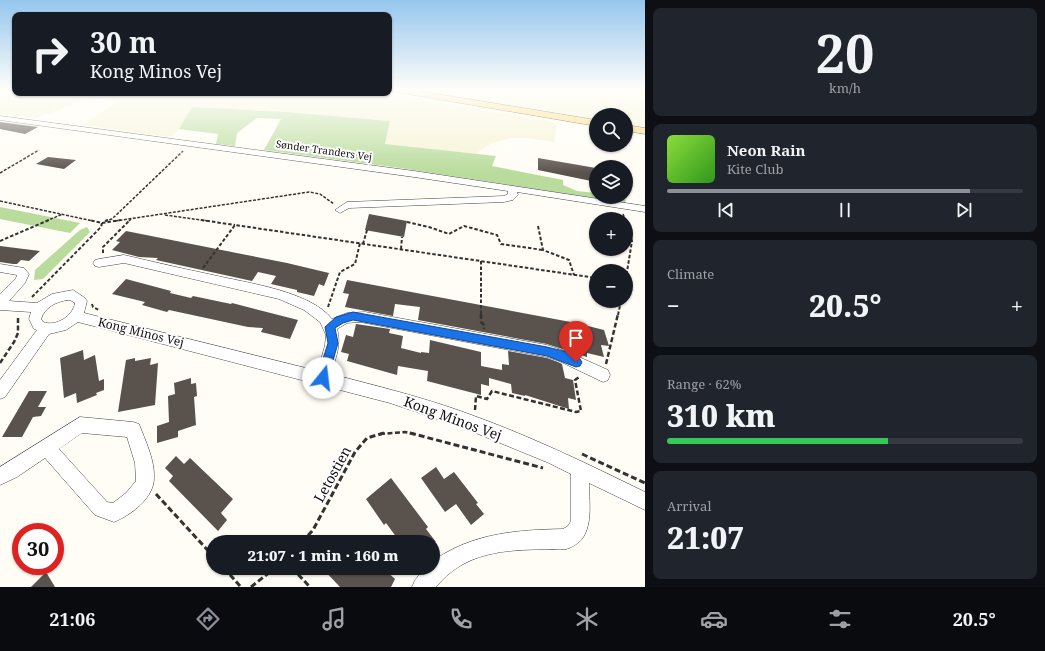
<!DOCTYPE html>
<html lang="en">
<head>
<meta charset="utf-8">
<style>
	:root { --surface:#171b24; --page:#20242c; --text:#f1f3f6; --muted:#9ea1a6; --line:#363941; --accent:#8c9099 }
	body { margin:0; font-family:"Noto Serif",serif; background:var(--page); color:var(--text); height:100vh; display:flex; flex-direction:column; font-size:15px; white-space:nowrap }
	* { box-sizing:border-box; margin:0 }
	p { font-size:13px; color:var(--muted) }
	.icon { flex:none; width:22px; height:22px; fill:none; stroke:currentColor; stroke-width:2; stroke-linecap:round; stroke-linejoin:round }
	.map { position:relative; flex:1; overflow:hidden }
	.drawer { display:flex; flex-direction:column; gap:8px; padding:8px; background:#0d0f14; width:400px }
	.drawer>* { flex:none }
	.banner { position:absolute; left:12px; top:12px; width:380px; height:84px; border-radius:8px; box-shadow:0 1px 3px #0004; background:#171b24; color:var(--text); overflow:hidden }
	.tools { position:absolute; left:589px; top:108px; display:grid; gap:8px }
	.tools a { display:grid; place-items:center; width:44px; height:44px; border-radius:50%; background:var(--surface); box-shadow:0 1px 3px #0004; font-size:20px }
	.speed { position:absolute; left:12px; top:523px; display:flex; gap:8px; font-size:20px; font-weight:700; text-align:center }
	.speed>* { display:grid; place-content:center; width:52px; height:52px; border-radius:50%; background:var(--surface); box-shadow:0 1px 3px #0004; line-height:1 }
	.speed .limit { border:6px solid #d22; background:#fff; color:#111 }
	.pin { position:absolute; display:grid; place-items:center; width:34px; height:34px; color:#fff; margin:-41px -17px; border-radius:50% 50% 50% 0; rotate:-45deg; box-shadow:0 0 4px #0007 }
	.pin .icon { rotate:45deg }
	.me { position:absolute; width:44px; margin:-22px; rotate:16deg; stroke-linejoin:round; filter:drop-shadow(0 0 3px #0008) }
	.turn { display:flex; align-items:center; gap:14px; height:84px; padding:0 12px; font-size:18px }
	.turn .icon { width:52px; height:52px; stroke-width:2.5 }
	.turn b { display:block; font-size:28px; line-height:34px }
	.big { font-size:30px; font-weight:800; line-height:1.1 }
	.drawer .card { flex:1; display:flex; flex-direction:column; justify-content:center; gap:6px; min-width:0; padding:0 14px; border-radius:8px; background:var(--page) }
	.drawer .dial { align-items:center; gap:0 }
	.dial b { font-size:52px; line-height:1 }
	.song { display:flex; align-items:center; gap:12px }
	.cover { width:48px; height:48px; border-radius:6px; background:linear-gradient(135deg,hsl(90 70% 55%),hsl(110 70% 35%)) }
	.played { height:4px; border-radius:2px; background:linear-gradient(90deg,var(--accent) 85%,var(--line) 85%) }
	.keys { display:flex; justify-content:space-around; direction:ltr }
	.heat { display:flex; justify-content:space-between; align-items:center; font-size:22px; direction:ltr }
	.charge { height:6px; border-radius:3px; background:linear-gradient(90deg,#34c759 62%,var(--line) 0) }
	.trip { position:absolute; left:206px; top:535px; width:234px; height:40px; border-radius:20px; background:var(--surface); box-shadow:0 1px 3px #0004; font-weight:800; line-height:40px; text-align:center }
	.tabs { display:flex; height:64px; justify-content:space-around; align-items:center; background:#090b0e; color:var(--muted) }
	.tabs .icon { width:28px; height:28px }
	.tabs .selected { color:var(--accent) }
	.tabs b { font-size:18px; color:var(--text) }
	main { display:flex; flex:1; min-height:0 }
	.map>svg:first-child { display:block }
</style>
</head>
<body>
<main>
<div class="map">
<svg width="645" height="587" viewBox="0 0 645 587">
	<rect width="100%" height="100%" fill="#fffdf5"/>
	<g fill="#f6f3d4">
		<path d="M0,90h15v3h368l167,28 7,4 -3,17 -27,-4h-16l-19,5 -17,11 -90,-10 5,-23 -103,-9 -94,-5 -14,22 -8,8 -88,-12 35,-24 -26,-3 -56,20 -36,-4z"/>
		<path d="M412,90h233v37l-19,-3v-9h-30v5z"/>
	</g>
	<g fill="#b9dc9c">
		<path d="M192,107l95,5 103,9 -5,23 111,12 -4,10 71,14v5l14,6 19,2v4l29,1 1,5 -226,-35 -136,-18 17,-31 -24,-1 -20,15 -2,13 -19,-2 2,-10 -39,-5z"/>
		<path d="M0,207l80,16 -10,10 -70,-14z"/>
		<path d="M87,227l3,5 -47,47 -9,1 1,-10 45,-40z"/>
	</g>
	<g fill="#5a524d">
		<path d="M0,122l38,5 -13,7 -25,-5z"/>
		<path d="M48,157l28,3 -12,9 -28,-5z"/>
		<path d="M538,158l58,10v14l-58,-12z"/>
		<path d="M369,214l38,7 -3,16 -39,-7z"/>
		<path d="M126,231l161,32 42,10 -5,13 -5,-2 -5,12 -17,-4v-2l-26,-6 5,-8 -18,-4 -6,9 -96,-21 2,-2 -19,-1 -27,-7 8,-8 -4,-1z"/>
		<path d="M0,246l40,5 -11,10 -8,-1 -4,4h-4l-13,-2z"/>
		<path d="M126,279l45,12 -1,2 21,5 2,-2 38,8 1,-1 66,17 -8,19 -29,-7 2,-4 -15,-1 -79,-17 -2,2 -25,-7 3,-3 -33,-8z"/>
		<path d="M347,280l229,43 28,7 5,16 -8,-1 3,12 -17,-4v4l-40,-13 -129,-24 2,-13 -25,-3 -2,12 -48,-9 4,-13 -6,-1z"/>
		<path d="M356,324l34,5 -1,4 14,3 -2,12 20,5v-1l8,1 1,-13 51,12v14l21,4v-6l7,1 -1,-14 39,7 11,4 4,2 3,14 8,2 3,20 -8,-2 1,11 -44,-14v1l-13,-3 -1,-9 -22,-6v8l-8,-2v11l-54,-14 1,-10 -30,-5 -1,9 -50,-14 2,-7 -8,-2 5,-17 7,2z"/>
		<path d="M83,350l1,10 11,-5 4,26 5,-2v11l-8,3 1,2 -20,8 -1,-10 -12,5 -4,-40z"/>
		<path d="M135,358v3l16,-3 -1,7 8,-2 -3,42 -37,7 8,-52z"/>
		<path d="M191,378v6l5,-1 1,13 -3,1 2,28 -18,6v6l-21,6v-17l12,-4 -1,-26 7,-2 -1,-11z"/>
		<path d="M29,391h18l-9,16h8l-5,9 -8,1 -11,20h-20z"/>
		<path d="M176,456l8,8 6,-6 43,41 -12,14 6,7 -9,11 -49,-50 4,-5 -8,-8z"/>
		<path d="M436,467l8,12 10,-7 24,31 -2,1 8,10 -13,11 -15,-21 -11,8 -24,-34z"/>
		<path d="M391,478l37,49 -2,2 10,13h-36l-14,-19 -2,2 -18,-26z"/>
		<path d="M322,568h61l12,11 -4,8h-51z"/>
		<path d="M46,572l9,15h-24z"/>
	</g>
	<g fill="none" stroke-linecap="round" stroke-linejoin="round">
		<g stroke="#444" stroke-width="1">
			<g id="minor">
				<path d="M0,116l414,55 231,35v6l-128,-20 1,3 -5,5 -9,2 -155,6 -9,5 -5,-3 12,-8 157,-6 4,-2v-3l-94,-14 -414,-57z"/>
				<path d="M124,255c30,7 60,14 89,20 34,8 97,16 119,44l15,-6 18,-1 182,33 21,7 40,18 2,5 -2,5 -5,2 -44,-21 -12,-4 -187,-35 -13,1 -10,6c5,15 -2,31 -6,45 46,12 91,23 135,39 62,22 120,50 179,79v18l-56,-27c0,17 4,41 -7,56 -3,4 -11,9 -16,10 -7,1 -15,0 -21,0 -20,1 -40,1 -58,6 -21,5 -38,16 -51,32h-24l3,-7 10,-12h8v-7c39,-28 84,-31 130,-32l5,-3 3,-5v-47l-22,-11 -83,-34 -76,-26 -312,-81 -12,8 -17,4 -44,63 -5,2v-19l37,-50 -3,-1 -5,-10 2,-7 -31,-2v-16l16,-16 1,-3 -17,-3v-8l24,4 5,6 -4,9 -16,18 28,2 15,-9 21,-4 12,8 2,3 -3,12 234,58 7,-26 1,-10 -6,-13 -16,-12 -25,-11 -155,-36 -25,4 -4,-1 -2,-3 2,-3 4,-1zM67,300h3l5,3c-2,13 -19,24 -32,19l-2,-3c4,-12 15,-17 26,-19z"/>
				<path d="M80,417l53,5 6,2c6,16 16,36 15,54 0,20 -23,37 -40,44l-19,-7 -50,-57 -28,19 -17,8v-18zM82,433l45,4 8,26 1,18 -10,12 -13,10 -6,-1 -48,-53z"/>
			</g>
		</g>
		<g stroke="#222" stroke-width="1">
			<g id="major">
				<path d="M392,90h21l183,30v6l-200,-34z"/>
				<path d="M626,125l19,3v6l-19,-3z"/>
			</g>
		</g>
		<g stroke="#333" stroke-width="1.5" stroke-dasharray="3 1.5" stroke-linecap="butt">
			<path d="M0,173l39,-23"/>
			<path d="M0,201l93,20"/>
			<path d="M623,214l2,5"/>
			<path d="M165,215l43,6"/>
			<path d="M46,221l17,-7"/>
			<path d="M105,221l7,-2 71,-68"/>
			<path d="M115,221l194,-29 11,2 14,10"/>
			<path d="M129,221l2,-2"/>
		</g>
		<g stroke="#333" stroke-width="2" stroke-dasharray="3.5 2" stroke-linecap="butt">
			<path d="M201,220l34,5"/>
			<path d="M105,221l3,-1"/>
			<path d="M407,222l22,5 20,7 15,-8 33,9 4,9 42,6"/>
			<path d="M102,223l19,-3"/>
			<path d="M626,223l6,18 -6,37"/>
			<path d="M538,226l5,24 26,10 5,15"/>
			<path d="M0,241l49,-21"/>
			<path d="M363,244l4,-14"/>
			<path d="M401,249l1,-12"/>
			<path d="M103,253v-6l27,-27"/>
			<path d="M481,261v54"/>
			<path d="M203,268l32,-43 361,53"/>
			<path d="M32,297l69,-70 1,-4 -13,-3"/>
			<path d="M92,304l1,3 6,3"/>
			<path d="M328,307l12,-35 15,-8 5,-21"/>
			<path d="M618,315l3,-14"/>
		</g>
		<g stroke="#333" stroke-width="2.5" stroke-dasharray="5 2.5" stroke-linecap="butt">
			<path d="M481,314v8l3,3v4"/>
			<path d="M0,363l14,-21 4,-9v-16"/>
			<path d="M606,364l12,-50"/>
			<path d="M475,410l1,-14 11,3 5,-8 84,21 5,-1 -6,-31 4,-3"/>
			<path d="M380,434l25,-2 9,2"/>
		</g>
		<g stroke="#333" stroke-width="3" stroke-dasharray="6 3" stroke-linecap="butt">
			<path d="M410,433l133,35"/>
			<path d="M582,454l63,29"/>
			<path d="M156,494l57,62"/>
			<path d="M302,542l11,-12 42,-78 12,-14 17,-5"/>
			<path d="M224,568l17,19"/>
			<path d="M292,568l18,19"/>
			<path d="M251,587l24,-19"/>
		</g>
		<use href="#minor" fill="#fff" fill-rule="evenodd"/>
		<use href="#major" fill="#f9d66b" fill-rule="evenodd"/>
	</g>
	<linearGradient id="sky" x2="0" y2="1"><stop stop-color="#95c6ee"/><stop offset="0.52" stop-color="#fffefa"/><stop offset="1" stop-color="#fffefa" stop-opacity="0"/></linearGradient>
	<rect width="645" height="173" fill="url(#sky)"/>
	<path fill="#1a73e8" stroke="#114b97" d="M353,312l194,35c10,3 30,5 35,15l-2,4 -4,1 -29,-11 -194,-36 -10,3 -8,5 3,15 -10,35 -1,4 -4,1 -4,-1 -2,-4 11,-35 -3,-16 11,-10z"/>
	<g text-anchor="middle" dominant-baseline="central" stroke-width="4" stroke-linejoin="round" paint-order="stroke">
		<g font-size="10" fill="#111" stroke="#fff">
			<text transform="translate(324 150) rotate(8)">Sønder Tranders Vej</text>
		</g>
		<g font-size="12" fill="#111" stroke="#fff">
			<text transform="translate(141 332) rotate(14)">Kong Minos Vej</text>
		</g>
		<g font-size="14" fill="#111" stroke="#fff">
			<text transform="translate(453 418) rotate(20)">Kong Minos Vej</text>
			<text transform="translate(332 474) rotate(-61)">Letostien</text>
		</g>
	</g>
</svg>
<div class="tools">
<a><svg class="icon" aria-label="search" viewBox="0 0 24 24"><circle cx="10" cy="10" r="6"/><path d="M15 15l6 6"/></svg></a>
<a><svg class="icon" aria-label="layers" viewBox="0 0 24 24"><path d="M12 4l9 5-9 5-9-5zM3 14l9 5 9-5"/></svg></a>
<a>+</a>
<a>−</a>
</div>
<div class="speed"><div class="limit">30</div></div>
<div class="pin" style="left:576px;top:362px;background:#d93025"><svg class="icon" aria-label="arrive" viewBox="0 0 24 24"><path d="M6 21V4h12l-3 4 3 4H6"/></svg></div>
<svg class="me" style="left:323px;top:378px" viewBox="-20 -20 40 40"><circle r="19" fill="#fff"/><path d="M0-13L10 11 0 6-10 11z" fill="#1a73e8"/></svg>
<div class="trip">21:07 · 1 min · 160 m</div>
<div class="banner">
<div class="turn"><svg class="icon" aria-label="right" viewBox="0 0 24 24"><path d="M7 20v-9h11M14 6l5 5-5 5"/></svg><div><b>30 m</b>Kong Minos Vej</div></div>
</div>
</div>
<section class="drawer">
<div class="card dial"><b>20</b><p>km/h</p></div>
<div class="card">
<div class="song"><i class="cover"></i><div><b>Neon Rain</b><p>Kite Club</p></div></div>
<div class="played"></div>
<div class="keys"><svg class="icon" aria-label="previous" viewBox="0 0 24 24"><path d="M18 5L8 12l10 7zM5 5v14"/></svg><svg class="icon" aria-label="pause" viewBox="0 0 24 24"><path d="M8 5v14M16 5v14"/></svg><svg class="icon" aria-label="next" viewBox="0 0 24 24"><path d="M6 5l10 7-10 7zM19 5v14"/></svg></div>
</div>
<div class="card"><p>Climate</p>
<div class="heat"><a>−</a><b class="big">20.5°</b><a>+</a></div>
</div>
<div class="card"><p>Range · 62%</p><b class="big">310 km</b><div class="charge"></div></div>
<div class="card"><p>Arrival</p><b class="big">21:07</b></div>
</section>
</main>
<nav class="tabs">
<b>21:06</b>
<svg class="icon selected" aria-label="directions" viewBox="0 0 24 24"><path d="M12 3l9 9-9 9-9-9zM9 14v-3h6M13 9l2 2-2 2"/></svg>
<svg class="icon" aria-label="music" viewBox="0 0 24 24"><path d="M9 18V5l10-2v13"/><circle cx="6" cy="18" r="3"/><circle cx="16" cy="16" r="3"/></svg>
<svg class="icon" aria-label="phone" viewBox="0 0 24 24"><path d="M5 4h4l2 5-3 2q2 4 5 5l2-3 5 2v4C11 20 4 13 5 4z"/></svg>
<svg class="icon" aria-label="climate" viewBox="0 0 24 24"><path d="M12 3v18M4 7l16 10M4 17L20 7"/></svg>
<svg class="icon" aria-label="car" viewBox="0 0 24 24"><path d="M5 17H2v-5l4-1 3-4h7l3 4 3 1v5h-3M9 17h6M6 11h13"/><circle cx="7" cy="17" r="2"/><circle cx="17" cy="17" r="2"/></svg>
<svg class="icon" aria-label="filters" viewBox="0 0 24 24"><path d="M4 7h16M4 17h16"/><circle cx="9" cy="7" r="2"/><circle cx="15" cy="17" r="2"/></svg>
<b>20.5°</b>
</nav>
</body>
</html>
